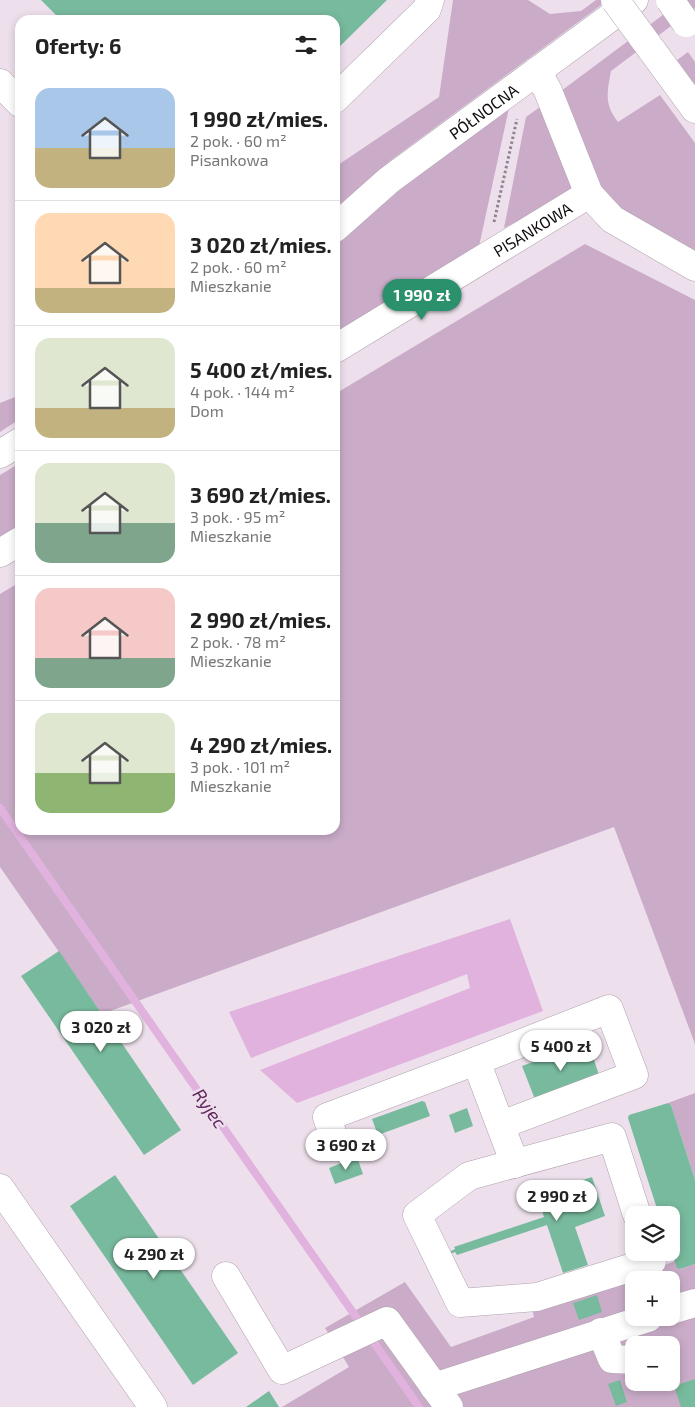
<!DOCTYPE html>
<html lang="pl">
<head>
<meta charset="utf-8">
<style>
	:root { --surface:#fff; --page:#f6f6f6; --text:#222; --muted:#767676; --line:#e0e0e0; --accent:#2b906c }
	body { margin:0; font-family:"Exo 2",sans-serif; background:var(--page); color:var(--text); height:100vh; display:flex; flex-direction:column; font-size:19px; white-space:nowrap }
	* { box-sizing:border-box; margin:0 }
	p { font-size:16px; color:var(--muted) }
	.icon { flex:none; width:28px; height:28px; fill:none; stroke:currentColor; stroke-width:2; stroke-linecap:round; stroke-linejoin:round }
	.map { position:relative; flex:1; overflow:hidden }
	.drawer { position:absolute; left:15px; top:15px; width:325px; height:820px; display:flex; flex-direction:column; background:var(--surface); border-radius:15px; box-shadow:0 2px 8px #0003 }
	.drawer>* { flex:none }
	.buttons { position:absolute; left:625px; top:1206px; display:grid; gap:10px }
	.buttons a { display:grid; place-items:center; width:55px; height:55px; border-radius:10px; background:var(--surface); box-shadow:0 2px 8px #0003; font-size:25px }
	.price { position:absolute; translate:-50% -42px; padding:0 11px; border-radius:18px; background:#fff; color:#222; font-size:16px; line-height:32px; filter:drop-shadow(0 1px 2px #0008) }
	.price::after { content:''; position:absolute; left:50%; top:30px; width:15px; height:11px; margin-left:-8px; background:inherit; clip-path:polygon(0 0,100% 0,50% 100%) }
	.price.current { background:var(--accent); color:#fff }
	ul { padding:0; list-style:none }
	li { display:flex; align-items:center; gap:15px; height:125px; padding:0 20px }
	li+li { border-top:1px solid var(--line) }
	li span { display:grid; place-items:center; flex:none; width:140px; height:100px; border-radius:15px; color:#555 }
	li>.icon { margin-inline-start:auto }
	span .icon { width:60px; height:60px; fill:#fffc; stroke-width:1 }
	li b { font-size:21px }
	h2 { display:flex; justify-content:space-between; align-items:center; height:60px; padding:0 20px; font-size:21px }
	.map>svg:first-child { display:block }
	.green { fill:#caacc8; fill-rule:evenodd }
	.water { fill:#e1b2de }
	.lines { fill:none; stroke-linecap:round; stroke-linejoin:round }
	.stream { stroke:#e1b2de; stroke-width:8 }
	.building { fill:#78ba9d }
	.minor-casing { stroke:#aea2ad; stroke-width:29 }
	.major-casing { stroke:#aea2ad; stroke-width:29 }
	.path { stroke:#8e848d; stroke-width:3; stroke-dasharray:2.5 2.5; stroke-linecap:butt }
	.minor { stroke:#fff; stroke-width:28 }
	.major { stroke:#fff; stroke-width:28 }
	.major-bridge-casing { stroke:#aea2ad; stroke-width:29; stroke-linecap:butt }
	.major-bridge { stroke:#fff; stroke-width:28 }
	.labels { text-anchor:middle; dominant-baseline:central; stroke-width:5; stroke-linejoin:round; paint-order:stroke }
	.street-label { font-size:16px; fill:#0f0b0e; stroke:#ede0ec }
	.water-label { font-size:18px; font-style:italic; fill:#5e265d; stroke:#ede0ec }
</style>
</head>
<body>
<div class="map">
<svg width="695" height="1407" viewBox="0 0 695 1407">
	<rect width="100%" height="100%" fill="#ede0ec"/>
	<path class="green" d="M453 0H528L550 14 581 11 596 0H608L391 160 335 210V167L439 97Z
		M683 0H695V8L611 71C607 93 604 104 618 122L660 95 695 143V254L650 233 603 194 561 91Z
		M688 52 695 62V85L677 60Z
		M544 104 576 192 504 228 526 117Z
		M509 108 478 251 335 338V246L396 193Z
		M585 244 695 300V1044L614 827 102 1014 0 867V594L20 582V830H335V394Z
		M20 395V419L0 432V403Z
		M20 463V526L0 538V475Z
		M695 1093V1180L671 1105 668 1103Z
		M675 1261 680 1269 695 1264V1407H282L349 1367 325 1328 405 1282 451 1347 534 1317 532 1309 620 1282ZM634 1280H671V1318H634ZM634 1345H671V1382H634Z"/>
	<path class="water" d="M510 919 543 1011 297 1103 260 1070 470 988 467 974 251 1058 229 1012Z"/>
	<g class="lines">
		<path class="stream" d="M0 808 419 1407"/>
	</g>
	<path class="building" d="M41 0H387L335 51V20H61Z
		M59 951 181 1130 144 1155 21 976Z
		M588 1042 600 1078 536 1102 522 1066Z
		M422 1101 425 1102 430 1116 378 1135 372 1119Z
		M668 1103 671 1105 695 1180V1264L680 1269 677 1268 671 1251V1215H659L628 1118 629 1115Z
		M467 1108 473 1126 455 1133 449 1115Z
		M357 1157 363 1174 335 1184 329 1168Z
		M115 1175 238 1353 193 1385 70 1206Z
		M592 1177 605 1216 575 1227 588 1265 563 1273 547 1225 457 1255 455 1252 450 1254 449 1252 455 1249 454 1247 544 1217 537 1195Z
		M597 1295 602 1312 579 1320 573 1303Z
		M695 1379V1407H681L674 1386Z
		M620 1380 627 1402 616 1406 608 1384Z
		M269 1391 279 1407H246Z"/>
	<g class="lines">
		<defs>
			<g id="minor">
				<path d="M0 83 20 103"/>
				<path d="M335 99 427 9 430 0"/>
				<path d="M589 194 612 219 695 267"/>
				<path id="s1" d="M335 228 389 180 634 0"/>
				<path id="s2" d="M335 349 589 194 548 91 537 71"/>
				<path d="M0 454 20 442"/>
				<path d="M0 553 20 541"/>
				<path d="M501 1125 634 1075 609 1009 476 1061 515 1164"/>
				<path d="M336 1145 327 1117 476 1061"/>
				<path d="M0 1188 153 1407"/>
				<path d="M637 1215 612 1137 469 1176 417 1215 460 1303 537 1297 652 1261"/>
				<path d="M226 1276 282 1370 387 1321 449 1407"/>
				<path d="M671 1310 695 1303"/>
				<path d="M601 1332 612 1359 634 1360"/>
				<path d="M434 1387 648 1318"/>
			</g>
			<path id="major" d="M651 49 695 109"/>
		</defs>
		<use href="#minor" class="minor-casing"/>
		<use href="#major" class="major-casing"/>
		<path class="path" d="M494 222 517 119"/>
		<use href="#minor" class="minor"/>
		<use href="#major" class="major"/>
		<defs>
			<path id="major-bridge" d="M615 0 651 49
				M670 0 686 23"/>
		</defs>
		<use href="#major-bridge" class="major-bridge-casing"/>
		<use href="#major-bridge" class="major-bridge"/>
	</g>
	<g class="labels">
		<g class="street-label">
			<text stroke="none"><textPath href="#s1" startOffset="189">PÓŁNOCNA</textPath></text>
			<text stroke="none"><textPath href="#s2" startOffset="231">PISANKOWA</textPath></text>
		</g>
		<g class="water-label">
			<text transform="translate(210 1108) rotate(55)">Ryjec</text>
		</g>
	</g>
</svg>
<div class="buttons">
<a><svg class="icon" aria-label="layers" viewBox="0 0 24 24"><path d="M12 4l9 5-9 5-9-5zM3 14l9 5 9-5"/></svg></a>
<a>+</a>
<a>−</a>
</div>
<b class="price current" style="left:422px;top:321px">1 990 zł</b>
<b class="price" style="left:101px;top:1053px">3 020 zł</b>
<b class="price" style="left:561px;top:1072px">5 400 zł</b>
<b class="price" style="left:346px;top:1171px">3 690 zł</b>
<b class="price" style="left:557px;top:1222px">2 990 zł</b>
<b class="price" style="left:154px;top:1280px">4 290 zł</b>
<section class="drawer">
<h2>Oferty: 6<svg class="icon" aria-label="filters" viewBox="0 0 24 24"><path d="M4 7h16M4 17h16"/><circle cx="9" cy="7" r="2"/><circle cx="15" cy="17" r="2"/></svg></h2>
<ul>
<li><span style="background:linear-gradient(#a9c7e8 60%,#c2b280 0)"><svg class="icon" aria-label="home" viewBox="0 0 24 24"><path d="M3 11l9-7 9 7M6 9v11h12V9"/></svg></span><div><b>1 990 zł/mies.</b><p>2 pok. · 60 m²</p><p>Pisankowa</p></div></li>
<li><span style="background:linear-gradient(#ffd9b3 75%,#c2b280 0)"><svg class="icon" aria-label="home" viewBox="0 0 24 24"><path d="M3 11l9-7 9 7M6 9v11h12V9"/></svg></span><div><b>3 020 zł/mies.</b><p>2 pok. · 60 m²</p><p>Mieszkanie</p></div></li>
<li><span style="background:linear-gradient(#dfe7d0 70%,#c2b280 0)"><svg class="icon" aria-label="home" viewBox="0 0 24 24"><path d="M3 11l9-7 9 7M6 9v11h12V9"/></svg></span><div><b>5 400 zł/mies.</b><p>4 pok. · 144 m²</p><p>Dom</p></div></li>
<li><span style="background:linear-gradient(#dfe7d0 60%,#7fa58c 0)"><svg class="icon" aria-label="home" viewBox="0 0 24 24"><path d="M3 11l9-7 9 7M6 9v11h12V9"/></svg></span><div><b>3 690 zł/mies.</b><p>3 pok. · 95 m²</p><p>Mieszkanie</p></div></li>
<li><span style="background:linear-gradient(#f6c9c9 70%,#7fa58c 0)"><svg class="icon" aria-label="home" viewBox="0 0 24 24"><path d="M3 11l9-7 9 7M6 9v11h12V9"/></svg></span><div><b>2 990 zł/mies.</b><p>2 pok. · 78 m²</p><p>Mieszkanie</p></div></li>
<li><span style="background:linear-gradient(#dfe7d0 60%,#8fb573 0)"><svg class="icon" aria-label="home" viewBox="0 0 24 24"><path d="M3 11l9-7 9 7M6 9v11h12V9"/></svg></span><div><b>4 290 zł/mies.</b><p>3 pok. · 101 m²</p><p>Mieszkanie</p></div></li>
</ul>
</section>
</div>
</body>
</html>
